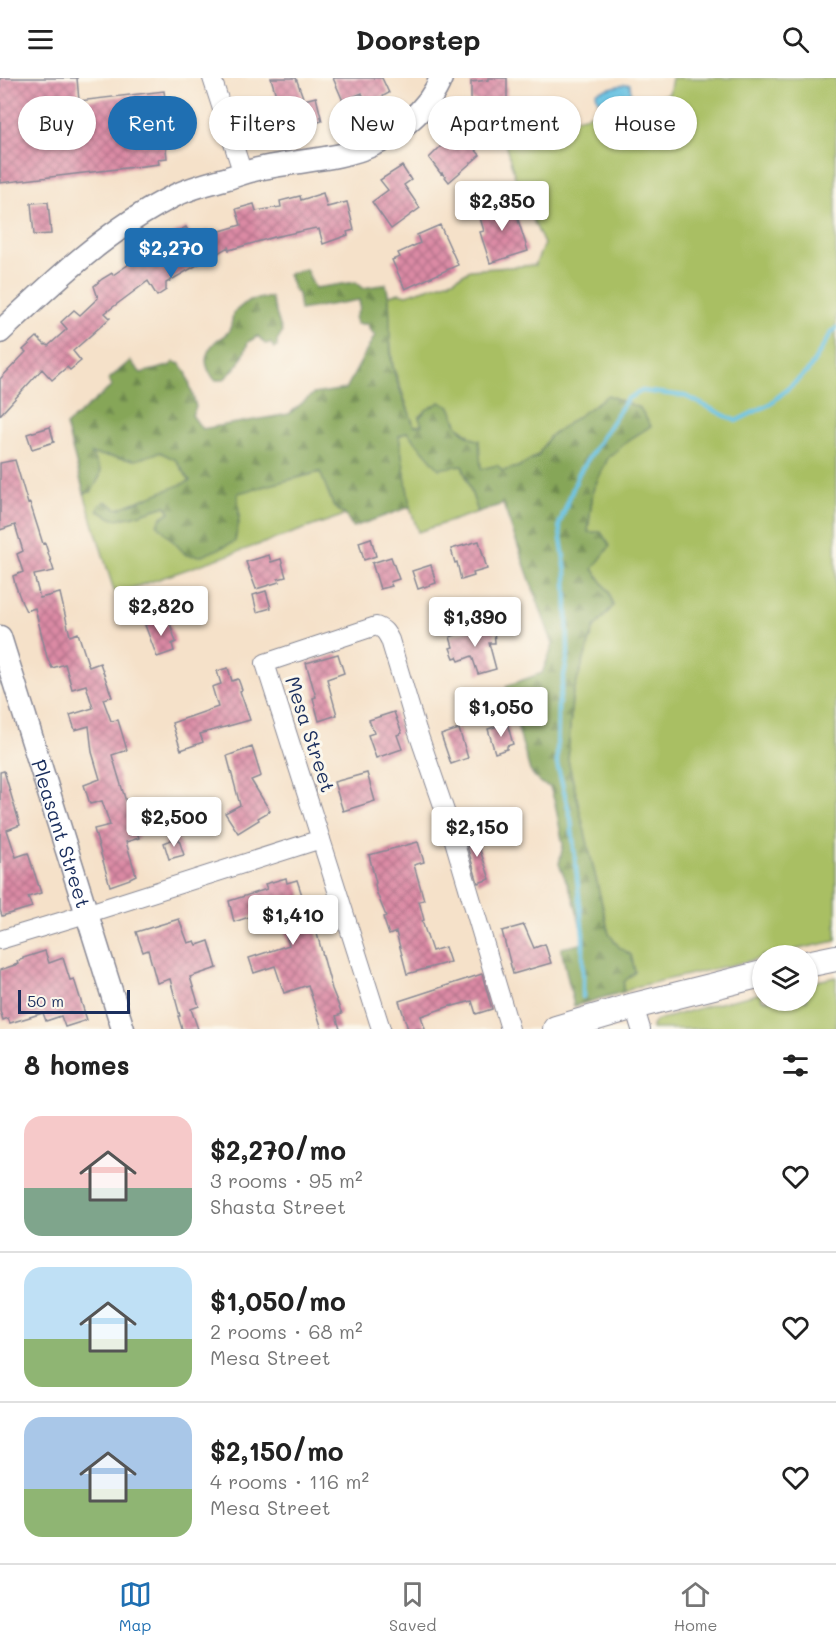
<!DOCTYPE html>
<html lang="en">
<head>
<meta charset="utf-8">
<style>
	:root { --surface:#fff; --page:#f2f2f2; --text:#222; --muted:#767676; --line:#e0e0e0; --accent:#1f6fb2 }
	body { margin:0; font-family:Mali,sans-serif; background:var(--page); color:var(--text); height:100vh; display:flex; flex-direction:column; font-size:22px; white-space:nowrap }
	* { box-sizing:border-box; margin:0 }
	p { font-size:20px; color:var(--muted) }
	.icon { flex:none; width:33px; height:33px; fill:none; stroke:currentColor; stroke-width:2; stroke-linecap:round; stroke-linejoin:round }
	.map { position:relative; height:951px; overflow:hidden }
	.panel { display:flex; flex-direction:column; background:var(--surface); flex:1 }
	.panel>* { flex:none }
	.banner { position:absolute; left:18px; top:18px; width:801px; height:54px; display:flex; gap:12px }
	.fabs { position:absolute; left:752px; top:867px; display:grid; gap:12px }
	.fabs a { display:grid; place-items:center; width:66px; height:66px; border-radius:50%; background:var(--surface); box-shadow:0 2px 4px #0004; font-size:30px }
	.scale { position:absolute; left:18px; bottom:15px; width:112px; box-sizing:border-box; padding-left:6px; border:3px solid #1b2f5e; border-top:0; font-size:16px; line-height:21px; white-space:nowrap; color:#1b2f5e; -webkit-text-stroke:4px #fbf7ec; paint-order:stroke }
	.price { position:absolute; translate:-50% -51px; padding:0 14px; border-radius:6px; background:#fff; color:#222; font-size:20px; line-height:39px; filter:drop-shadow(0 2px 3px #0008) }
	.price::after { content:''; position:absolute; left:50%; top:36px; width:18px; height:14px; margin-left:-9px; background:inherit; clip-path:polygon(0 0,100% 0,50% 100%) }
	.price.on { background:var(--accent); color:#fff }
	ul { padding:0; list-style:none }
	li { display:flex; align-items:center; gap:18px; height:150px; padding:0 24px }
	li+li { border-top:2px solid var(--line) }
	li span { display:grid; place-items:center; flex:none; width:168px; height:120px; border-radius:18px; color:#555 }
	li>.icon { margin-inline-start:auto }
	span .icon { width:72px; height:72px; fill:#fffc; stroke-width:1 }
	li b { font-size:26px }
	h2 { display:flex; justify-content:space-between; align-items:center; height:72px; padding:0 24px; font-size:26px }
	.chip { padding:0 21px; border-radius:27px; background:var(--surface); box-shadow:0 2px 4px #0004; font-size:21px; line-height:54px }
	.chip.on { background:var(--accent); color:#fff }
	header { display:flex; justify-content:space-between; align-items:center; height:78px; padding:0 24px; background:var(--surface); font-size:27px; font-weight:700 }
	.menu { display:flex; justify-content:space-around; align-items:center; height:84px; border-top:2px solid var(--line); background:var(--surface); font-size:16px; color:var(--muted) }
	.menu a { display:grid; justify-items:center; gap:3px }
	.menu .on { color:var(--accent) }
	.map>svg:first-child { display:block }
	.grass { fill:#a9bf63; stroke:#627760; stroke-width:1.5 }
	.forest { fill:url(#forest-firs); stroke:#506a5c; stroke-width:1.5 }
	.water { fill:#63c0e1; stroke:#3f78a0; stroke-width:1.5 }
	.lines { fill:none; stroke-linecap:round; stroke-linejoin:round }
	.stream { stroke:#63c0e1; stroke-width:4.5 }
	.building { fill:url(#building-cross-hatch) }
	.minor-casing { stroke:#888894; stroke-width:20 }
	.tertiary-casing { stroke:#888894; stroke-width:25 }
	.secondary-casing { stroke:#888894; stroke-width:28 }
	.minor { stroke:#fff; stroke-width:18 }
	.tertiary { stroke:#fff; stroke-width:22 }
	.secondary { stroke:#fff; stroke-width:26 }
	.labels { text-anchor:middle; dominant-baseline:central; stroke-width:6; stroke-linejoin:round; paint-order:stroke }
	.street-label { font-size:20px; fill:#1b2f5e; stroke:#fbf7ec }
</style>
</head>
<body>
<header><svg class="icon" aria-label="menu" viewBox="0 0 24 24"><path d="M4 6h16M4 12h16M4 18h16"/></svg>Doorstep<svg class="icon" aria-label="search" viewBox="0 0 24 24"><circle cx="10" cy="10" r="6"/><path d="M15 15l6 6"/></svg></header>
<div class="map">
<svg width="836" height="951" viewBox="0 0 836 951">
	<defs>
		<pattern id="forest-firs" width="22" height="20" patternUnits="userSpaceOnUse" patternTransform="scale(1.5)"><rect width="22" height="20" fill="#86a659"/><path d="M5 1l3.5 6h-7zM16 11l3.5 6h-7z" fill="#6d884d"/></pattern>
		<pattern id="building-cross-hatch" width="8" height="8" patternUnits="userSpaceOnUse" patternTransform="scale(1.5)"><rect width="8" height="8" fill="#db8aa4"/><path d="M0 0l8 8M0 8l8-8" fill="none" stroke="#b17189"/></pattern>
	</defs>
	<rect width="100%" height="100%" fill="#fbf7ec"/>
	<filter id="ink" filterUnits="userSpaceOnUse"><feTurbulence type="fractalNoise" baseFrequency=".0167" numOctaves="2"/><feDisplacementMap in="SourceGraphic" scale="12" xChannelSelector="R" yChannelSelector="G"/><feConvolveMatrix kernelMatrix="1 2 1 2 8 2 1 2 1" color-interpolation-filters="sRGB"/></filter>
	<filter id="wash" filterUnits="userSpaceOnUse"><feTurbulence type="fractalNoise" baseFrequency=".008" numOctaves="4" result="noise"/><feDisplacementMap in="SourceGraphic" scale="24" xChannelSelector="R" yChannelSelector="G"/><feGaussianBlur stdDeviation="1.35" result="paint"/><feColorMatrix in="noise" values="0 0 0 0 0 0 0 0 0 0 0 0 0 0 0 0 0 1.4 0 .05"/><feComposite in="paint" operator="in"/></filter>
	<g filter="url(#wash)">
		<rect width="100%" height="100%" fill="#f5e1c9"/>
		<path class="grass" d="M672 0H836V863L771 877 762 878V880L639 908 623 914 624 904 635 894 631 877 619 869 609 856 568 682 572 619 594 550 613 528 609 514 593 491 588 454 593 412 608 380 630 361 650 348 640 330 608 317 549 359 538 377 518 389 503 393 481 391C476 372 477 359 458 349L455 340 440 324 426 332 419 339 422 348H414L393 288 389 250V218L399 215 406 217 453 202 470 192 535 187 544 166 519 112 503 59 669 16Z
			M407 354 414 361 462 387 478 434 418 454 410 429 399 358Z
			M160 374 176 382 190 403 118 431 98 433 114 441 131 439 166 428 170 434 162 439 239 440 237 415 321 394 334 429 345 437 115 516 84 415 91 414 100 398 101 393 90 376 136 382Z
			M836 899V951H652V948L655 943 707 928 762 915V922H807V905Z"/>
		<path class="forest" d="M306 191 315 210 356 204 363 210 386 206C393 232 388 260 392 286 395 303 408 330 414 348L422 347 419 340 426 332 440 324 450 329C453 334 455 344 458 348 461 353 473 362 479 362L481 391 497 387 503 393 518 389 538 378 549 359 608 317 640 330 651 348 630 361 608 380 593 412 588 454H601L610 468 593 491 609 514 613 528 594 550 572 619 568 682 609 856 619 869 631 877 635 894 624 904 623 914 574 928 561 870 585 865 573 819 559 786 563 767 555 725 550 709 540 705 530 693 506 608 542 595 553 567 503 426 478 434 462 387 439 391 407 354 399 358 410 429 353 449 345 437 334 429 320 394 238 415 239 440 235 464 202 478 186 477 157 446 162 439 170 434 166 428 131 439 114 441 98 433 99 428 105 423 118 431 190 403 176 382 160 374 136 382 91 376C104 396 103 394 91 414L84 415 66 347 112 308 108 302 130 283 141 295 169 288 174 284 180 286 186 293 196 329 192 337 202 351 289 336 313 316 346 311 375 257 370 252 367 246H357L355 240 360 229 359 222 300 232 298 216 293 210 288 196Z
			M271 219 282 254 277 263V269L274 270 271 265 265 266 258 258 248 264C244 280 236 291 223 302H215C203 288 203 276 216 263 220 260 225 258 228 254 232 249 232 241 233 235L249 222Z"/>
		<path class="water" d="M625 6H630L631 15 598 23 596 15 599 13Z"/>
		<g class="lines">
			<path class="stream" d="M583 919V857L571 741 557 686 558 629 568 576 566 495 559 447 579 395 627 321 642 313 685 318 736 343 770 326 808 293 832 254 836 250"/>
		</g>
		<g id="blocks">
			<path class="building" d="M0 0H77L79 23 164 13 167 36H162L167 80 158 81 159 86 0 105Z
				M271 0H296L304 22 316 19 322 43 264 59 258 33 279 28Z
				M333 0H382L389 15 367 27 362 15 343 23Z
				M488 0H507V35H489V23H471V4L488 2Z
				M465 43 476 56 468 64 480 77 449 104 442 95 441 96 429 80 448 61 446 59Z
				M402 88 411 102 404 107 420 130 391 151 372 124 388 112 380 102Z
				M323 115 327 129 347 124 354 152 347 154 348 157 323 166 319 151 317 152 316 150 274 159 229 172 228 169 166 205V212L157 218 148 203 105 235 110 240 73 273 81 283 70 292 67 289 52 302 42 291 0 337V301L26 274 23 272 37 259 45 267 46 266 48 268 67 251 61 244 74 232 80 237 98 220 94 208 102 201 112 195 113 197 150 172 157 183 177 168 170 158 186 149 193 161 208 152 210 156 241 147 236 131 254 126 256 133 281 129 280 123 300 118 301 122Z
				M512 123 528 173 490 185 480 154 484 153 478 133Z
				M48 124 51 156 34 157 31 125Z
				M440 147 458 187 405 211 392 182 400 179 398 175 420 165 417 157Z
				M50 349 54 364 32 371 27 356Z
				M15 382 28 426 30 425 43 466 45 465 54 493 34 497 40 520 60 515 70 558 78 555 89 589 100 585 112 619 103 621 111 643 118 642 127 672 112 677 130 737 131 736 139 760 126 764 136 797 130 800V801L110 808 94 751 110 747 102 723 90 726 84 707 100 701 92 674 89 648 75 652 70 637 93 630 86 607 72 611 65 586 52 590 47 579 35 530 26 533 22 525 15 506 13 498 23 494 17 476 23 473 15 447 0 452V385Z
				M371 460 376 478 364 482 359 464Z
				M479 463 487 491 473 495 474 498 461 502 457 484 455 485 451 471Z
				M269 477 271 484 281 481 286 499 278 501 279 504 256 511 246 484Z
				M391 479 399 501 390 504 392 508 380 511 372 485Z
				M431 487 436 505 418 511 412 493Z
				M266 513 271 530 257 534 253 517Z
				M163 540 165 546 170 545 176 564 172 566 174 573 157 579 145 547Z
				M494 549 495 565H489L496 591 478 596 472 578 459 583 457 579 454 580 450 570 453 569 450 559 471 551Z
				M338 576 344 595 327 601 337 637 319 643 313 620 316 619 306 585Z
				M228 590 232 603 238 601 240 606 242 612 240 613 250 642 200 656 203 664 181 672 172 645 218 629 212 609 221 606 217 593Z
				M394 634 402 655 397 657 402 671 376 680 368 657 374 655 369 642Z
				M507 645 513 666 507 668V671L495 675 488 651Z
				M459 651 468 680 451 686 441 657Z
				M252 669 261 698 251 702 270 733 258 740 259 742 238 755 225 735 240 727 227 678Z
				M4 693 20 747 7 752 16 779 28 775 41 815 28 819 32 829 2 838 0 832V694Z
				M367 695 375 723 343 733 334 704Z
				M474 755 490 801 478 805 464 758Z
				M178 759 184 777 169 781 164 765Z
				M418 764 424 784 414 787 424 822 419 823 424 842 422 843 432 873 445 869 450 884 407 896 396 854 389 857 383 839 386 838 376 813 375 806 376 805 369 777Z
				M286 800 287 805 297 802 310 842 313 841 332 911 342 936 336 938 340 951H322L308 907 284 915 275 888 254 895 249 880 289 867 277 831 273 832V831L234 844 229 823 267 811 265 806Z
				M179 841 188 865 195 863 197 867 209 863 217 890 190 899 199 928 191 931 198 951H182L178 938H180L170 901 157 905 148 872 143 874 136 854Z
				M524 847 534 870 545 866 551 885 513 896 502 853Z
				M45 873 49 885 63 880 70 902 74 901 87 942 65 949 61 938 46 943 43 935 10 945 8 940 3 942 0 933V892L18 886 17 883 23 881V880Z
				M482 896 492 931 476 936 472 923 453 928V927L421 938 425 951H408L399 923Z"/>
		</g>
	</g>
	<g filter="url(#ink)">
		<use href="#blocks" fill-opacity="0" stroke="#888894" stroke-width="1.5"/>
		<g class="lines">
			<defs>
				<path id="minor" d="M212 0 243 96
					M0 862 86 836 321 761
					M634 928 641 951
					M381 951 265 585 376 548C384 551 386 554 390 562L417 652 447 739 510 951"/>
				<g id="tertiary">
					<path d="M0 254C54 203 109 150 176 117 193 109 210 105 228 100 240 96 251 92 263 90 300 82 340 82 375 66 387 61 398 52 409 43 422 32 435 16 441 0"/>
					<path id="s1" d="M0 559 123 951"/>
				</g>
				<path id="secondary" d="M807 886 836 880
					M556 951 634 928 762 896"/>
			</defs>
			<use href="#minor" class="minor-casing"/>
			<use href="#tertiary" class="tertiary-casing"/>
			<use href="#secondary" class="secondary-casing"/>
			<use href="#minor" class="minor"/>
			<use href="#tertiary" class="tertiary"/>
			<use href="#secondary" class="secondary"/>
		</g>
	</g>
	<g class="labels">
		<g class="street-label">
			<text transform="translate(311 656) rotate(72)">Mesa Street</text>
			<text stroke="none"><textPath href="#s1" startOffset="206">Pleasant Street</textPath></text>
		</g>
	</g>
</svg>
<div class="fabs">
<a><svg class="icon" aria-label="layers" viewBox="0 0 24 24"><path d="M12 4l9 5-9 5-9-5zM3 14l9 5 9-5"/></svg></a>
</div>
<div class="scale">50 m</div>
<b class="price" style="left:502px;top:154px">$2,350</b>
<b class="price on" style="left:171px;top:201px">$2,270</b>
<b class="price" style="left:161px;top:559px">$2,820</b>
<b class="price" style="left:475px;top:570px">$1,390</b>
<b class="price" style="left:501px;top:660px">$1,050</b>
<b class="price" style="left:174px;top:770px">$2,500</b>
<b class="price" style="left:477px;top:780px">$2,150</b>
<b class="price" style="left:293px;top:868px">$1,410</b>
<div class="banner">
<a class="chip">Buy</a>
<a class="chip on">Rent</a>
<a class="chip">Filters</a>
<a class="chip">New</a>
<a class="chip">Apartment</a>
<a class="chip">House</a>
</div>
</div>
<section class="panel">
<h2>8 homes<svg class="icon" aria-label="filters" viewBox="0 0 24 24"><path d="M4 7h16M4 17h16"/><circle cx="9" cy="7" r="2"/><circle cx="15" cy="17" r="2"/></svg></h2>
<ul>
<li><span style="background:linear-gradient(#f6c9c9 60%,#7fa58c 0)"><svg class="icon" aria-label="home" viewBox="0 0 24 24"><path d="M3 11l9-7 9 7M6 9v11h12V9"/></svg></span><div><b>$2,270/mo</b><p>3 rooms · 95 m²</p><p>Shasta Street</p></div><svg class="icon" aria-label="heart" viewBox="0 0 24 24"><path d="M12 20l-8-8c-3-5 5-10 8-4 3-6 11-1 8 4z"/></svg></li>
<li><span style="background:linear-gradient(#bfe0f5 60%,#8fb573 0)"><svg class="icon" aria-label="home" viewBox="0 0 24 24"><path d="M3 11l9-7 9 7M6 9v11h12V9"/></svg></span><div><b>$1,050/mo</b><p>2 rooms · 68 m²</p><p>Mesa Street</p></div><svg class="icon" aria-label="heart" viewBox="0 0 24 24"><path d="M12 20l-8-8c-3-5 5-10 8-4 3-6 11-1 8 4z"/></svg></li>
<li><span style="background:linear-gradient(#a9c7e8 60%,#8fb573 0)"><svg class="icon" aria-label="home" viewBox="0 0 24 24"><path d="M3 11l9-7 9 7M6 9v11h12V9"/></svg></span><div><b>$2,150/mo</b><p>4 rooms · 116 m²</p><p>Mesa Street</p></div><svg class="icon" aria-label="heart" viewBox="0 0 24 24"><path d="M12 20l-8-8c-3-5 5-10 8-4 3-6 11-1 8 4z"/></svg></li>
</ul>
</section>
<nav class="menu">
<a class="on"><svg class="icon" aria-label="map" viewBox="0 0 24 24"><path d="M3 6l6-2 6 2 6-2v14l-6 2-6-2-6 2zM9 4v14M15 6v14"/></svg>Map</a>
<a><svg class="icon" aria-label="saved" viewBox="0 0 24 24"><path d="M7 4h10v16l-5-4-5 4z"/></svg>Saved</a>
<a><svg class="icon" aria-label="home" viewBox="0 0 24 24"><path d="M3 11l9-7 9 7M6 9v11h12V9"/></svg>Home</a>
</nav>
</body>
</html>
